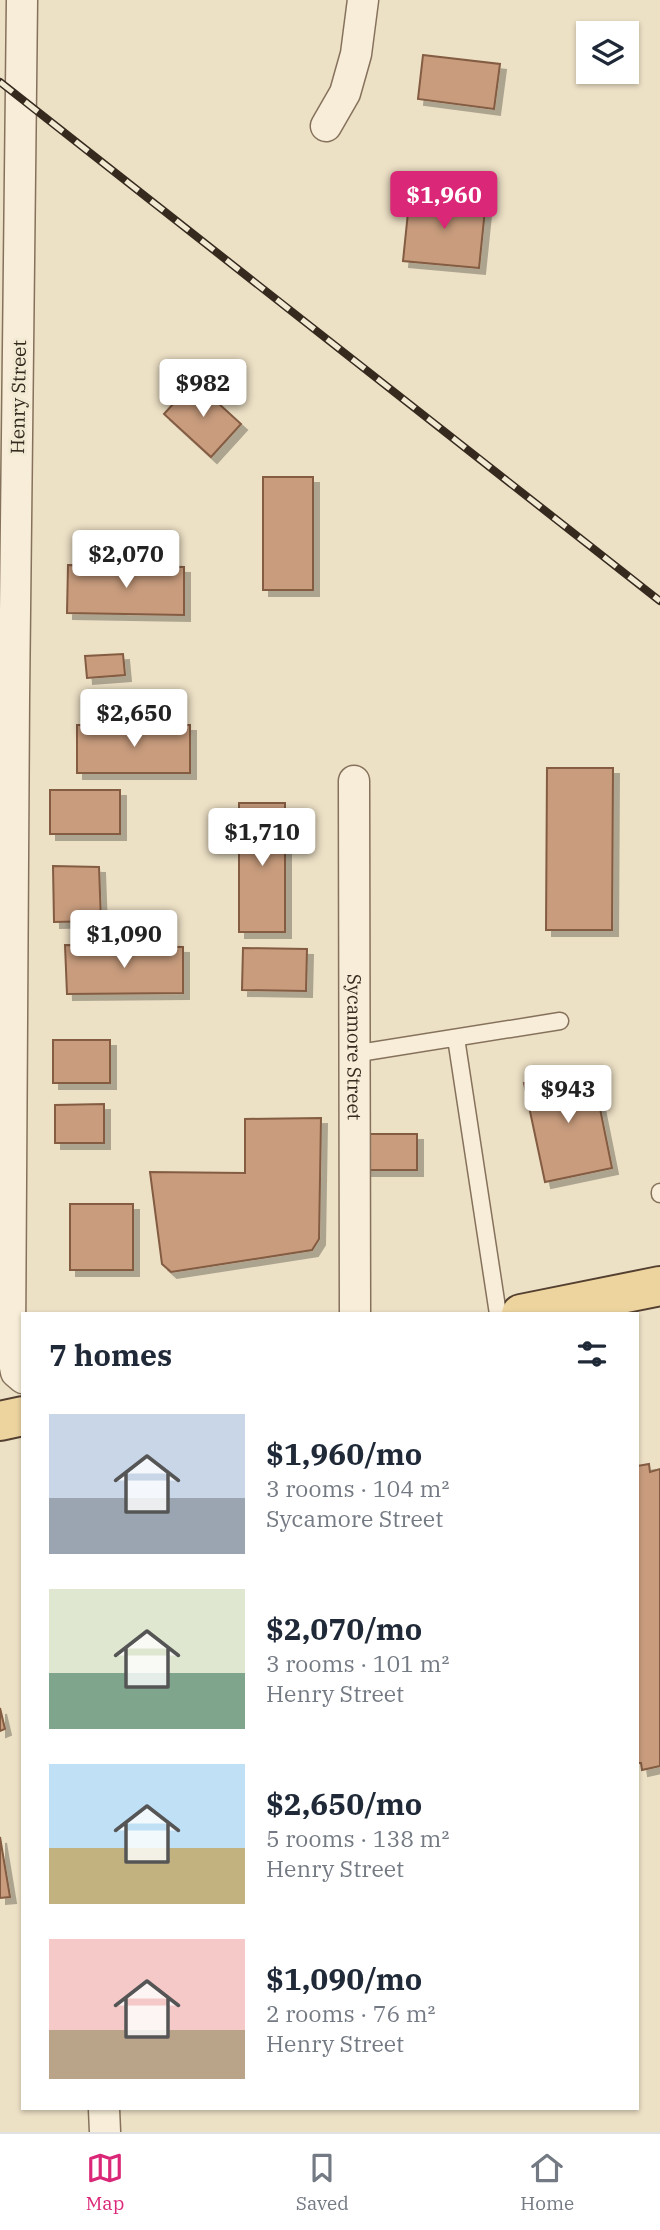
<!DOCTYPE html>
<html lang="en">
<head>
<meta charset="utf-8">
<style>
	:root { --surface:#fff; --page:#f2f2f3; --text:#1f2937; --muted:#747a83; --line:#e0e1e3; --accent:#db2777 }
	body { margin:0; font-family:"IBM Plex Serif",serif; background:var(--page); color:var(--text); height:100vh; display:flex; flex-direction:column; font-size:26px; white-space:nowrap }
	* { box-sizing:border-box; margin:0 }
	p { font-size:23px; color:var(--muted) }
	.icon { flex:none; width:38px; height:38px; fill:none; stroke:currentColor; stroke-width:2; stroke-linecap:round; stroke-linejoin:round }
	.map { position:relative; flex:1; overflow:hidden }
	.panel { position:absolute; left:21px; top:1312px; width:618px; height:798px; display:flex; flex-direction:column; background:var(--surface); border-radius:0px; box-shadow:0 2px 5px #0004 }
	.panel>* { flex:none }
	.tools { position:absolute; left:576px; top:21px; display:grid; gap:14px }
	.tools a { display:grid; place-items:center; width:63px; height:63px; border-radius:0px; background:var(--surface); box-shadow:0 2px 5px #0004; font-size:35px }
	.price { position:absolute; translate:-50% -60px; padding:0 16px; border-radius:7px; background:#fff; color:#222; font-size:23px; line-height:46px; filter:drop-shadow(0 2px 4px #0008) }
	.price::after { content:''; position:absolute; left:50%; top:42px; width:21px; height:16px; margin-left:-10px; background:inherit; clip-path:polygon(0 0,100% 0,50% 100%) }
	.price.active { background:var(--accent); color:#fff }
	ul { padding:0; list-style:none }
	li { display:flex; align-items:center; gap:21px; height:175px; padding:0 28px }
	li span { display:grid; place-items:center; flex:none; width:196px; height:140px; border-radius:0px; color:#555 }
	li>.icon { margin-inline-start:auto }
	span .icon { width:84px; height:84px; fill:#fffc; stroke-width:1 }
	li b { font-size:30px }
	h2 { display:flex; justify-content:space-between; align-items:center; height:84px; padding:0 28px; font-size:30px }
	.tab-bar { display:flex; justify-content:space-around; align-items:center; height:98px; border-top:2px solid var(--line); background:var(--surface); font-size:19px; color:var(--muted) }
	.tab-bar a { display:grid; justify-items:center; gap:4px }
	.tab-bar .active { color:var(--accent) }
	.map>svg:first-child { display:block }
	.building { fill:#c89c7d; stroke:#835c43; stroke-width:2; filter:url(#shadow) }
	.lines { fill:none; stroke-linecap:round; stroke-linejoin:round }
	.lane-casing { stroke:#86725c; stroke-width:19 }
	.street-casing { stroke:#86725c; stroke-width:33 }
	.primary-casing { stroke:#544030; stroke-width:42 }
	.lane { stroke:#f7edd8; stroke-width:16 }
	.street { stroke:#f7edd8; stroke-width:30 }
	.primary { stroke:#edd49f; stroke-width:38 }
	.rail-casing { stroke:#362a1f; stroke-width:8 }
	.rail { stroke:#f3ead4; stroke-width:5; stroke-dasharray:16; stroke-linecap:butt }
	.labels { text-anchor:middle; dominant-baseline:central; stroke-width:6; stroke-linejoin:round; paint-order:stroke }
	.street-label { font-size:19px; fill:#362a1f; stroke:#f3ead4 }
</style>
</head>
<body>
<div class="map">
<svg width="660" height="2132" viewBox="0 0 660 2132">
	<defs>
		<filter id="shadow"><feDropShadow dx="6" dy="6" stdDeviation="0" flood-color="#0004"/></filter>
	</defs>
	<rect width="100%" height="100%" fill="#ece0c5"/>
	<path class="building" d="M423 55 500 64 494 109 418 99Z
		M410 193 486 200 479 268 403 261Z
		M194 381 241 424 211 457 164 414Z
		M263 477H313V590H263Z
		M68 565 184 567V615L67 613Z
		M123 654 125 675 87 678 85 656Z
		M77 725H190V773H77Z
		M547 768H613L612 930H546Z
		M50 790H120V834H50Z
		M239 803H285V932H239Z
		M53 866 99 867 101 921 54 922Z
		M65 945 183 947V993L67 994Z
		M243 948 307 949 306 991 242 990Z
		M53 1040H110V1083H53Z
		M592 1069 612 1168 545 1182 524 1083Z
		M104 1104V1143H55V1105Z
		M321 1118 319 1239 312 1250 171 1272 162 1264 150 1172 245 1173V1119Z
		M366 1134H417V1170H366Z
		M70 1204H133V1270H70Z
		M649 1464 650 1472 660 1469V1766L642 1770 641 1763H637V1466Z
		M0 1708 5 1729 0 1731Z
		M0 1837 10 1897 0 1898Z"/>
	<g class="lines">
		<defs>
			<path id="lane" d="M456 1038 498 1314
				M353 1054 560 1021
				M660 1192V1194"/>
			<g id="street">
				<path d="M22 0 14 698 10 1342 16 1372 23 1378"/>
				<path d="M326 126 345 93 356 54 363 0"/>
				<path id="s1" d="M354 781 355 1314"/>
				<path d="M104 2109 105 2132"/>
			</g>
			<path id="primary" d="M521 1314 660 1286
				M0 1421 23 1416"/>
		</defs>
		<use href="#lane" class="lane-casing"/>
		<use href="#street" class="street-casing"/>
		<use href="#primary" class="primary-casing"/>
		<use href="#lane" class="lane"/>
		<use href="#street" class="street"/>
		<use href="#primary" class="primary"/>
		<defs>
			<path id="rail" d="M0 82 660 601"/>
		</defs>
		<use href="#rail" class="rail-casing"/>
		<use href="#rail" class="rail"/>
	</g>
	<g class="labels">
		<g class="street-label">
			<text transform="translate(18 397) rotate(-89)">Henry Street</text>
			<text stroke="none"><textPath href="#s1" startOffset="266">Sycamore Street</textPath></text>
		</g>
	</g>
</svg>
<div class="tools">
<a><svg class="icon" aria-label="layers" viewBox="0 0 24 24"><path d="M12 4l9 5-9 5-9-5zM3 14l9 5 9-5"/></svg></a>
</div>
<b class="price active" style="left:444px;top:231px">$1,960</b>
<b class="price" style="left:203px;top:419px">$982</b>
<b class="price" style="left:126px;top:590px">$2,070</b>
<b class="price" style="left:134px;top:749px">$2,650</b>
<b class="price" style="left:262px;top:868px">$1,710</b>
<b class="price" style="left:124px;top:970px">$1,090</b>
<b class="price" style="left:568px;top:1125px">$943</b>
<section class="panel">
<h2>7 homes<svg class="icon" aria-label="filters" viewBox="0 0 24 24"><path d="M4 7h16M4 17h16"/><circle cx="9" cy="7" r="2"/><circle cx="15" cy="17" r="2"/></svg></h2>
<ul>
<li><span style="background:linear-gradient(#c9d6e8 60%,#9aa5b1 0)"><svg class="icon" aria-label="home" viewBox="0 0 24 24"><path d="M3 11l9-7 9 7M6 9v11h12V9"/></svg></span><div><b>$1,960/mo</b><p>3 rooms · 104 m²</p><p>Sycamore Street</p></div></li>
<li><span style="background:linear-gradient(#dfe7d0 60%,#7fa58c 0)"><svg class="icon" aria-label="home" viewBox="0 0 24 24"><path d="M3 11l9-7 9 7M6 9v11h12V9"/></svg></span><div><b>$2,070/mo</b><p>3 rooms · 101 m²</p><p>Henry Street</p></div></li>
<li><span style="background:linear-gradient(#bfe0f5 60%,#c2b280 0)"><svg class="icon" aria-label="home" viewBox="0 0 24 24"><path d="M3 11l9-7 9 7M6 9v11h12V9"/></svg></span><div><b>$2,650/mo</b><p>5 rooms · 138 m²</p><p>Henry Street</p></div></li>
<li><span style="background:linear-gradient(#f6c9c9 65%,#b9a48a 0)"><svg class="icon" aria-label="home" viewBox="0 0 24 24"><path d="M3 11l9-7 9 7M6 9v11h12V9"/></svg></span><div><b>$1,090/mo</b><p>2 rooms · 76 m²</p><p>Henry Street</p></div></li>
</ul>
</section>
</div>
<nav class="tab-bar">
<a class="active"><svg class="icon" aria-label="map" viewBox="0 0 24 24"><path d="M3 6l6-2 6 2 6-2v14l-6 2-6-2-6 2zM9 4v14M15 6v14"/></svg>Map</a>
<a><svg class="icon" aria-label="saved" viewBox="0 0 24 24"><path d="M7 4h10v16l-5-4-5 4z"/></svg>Saved</a>
<a><svg class="icon" aria-label="home" viewBox="0 0 24 24"><path d="M3 11l9-7 9 7M6 9v11h12V9"/></svg>Home</a>
</nav>
</body>
</html>
